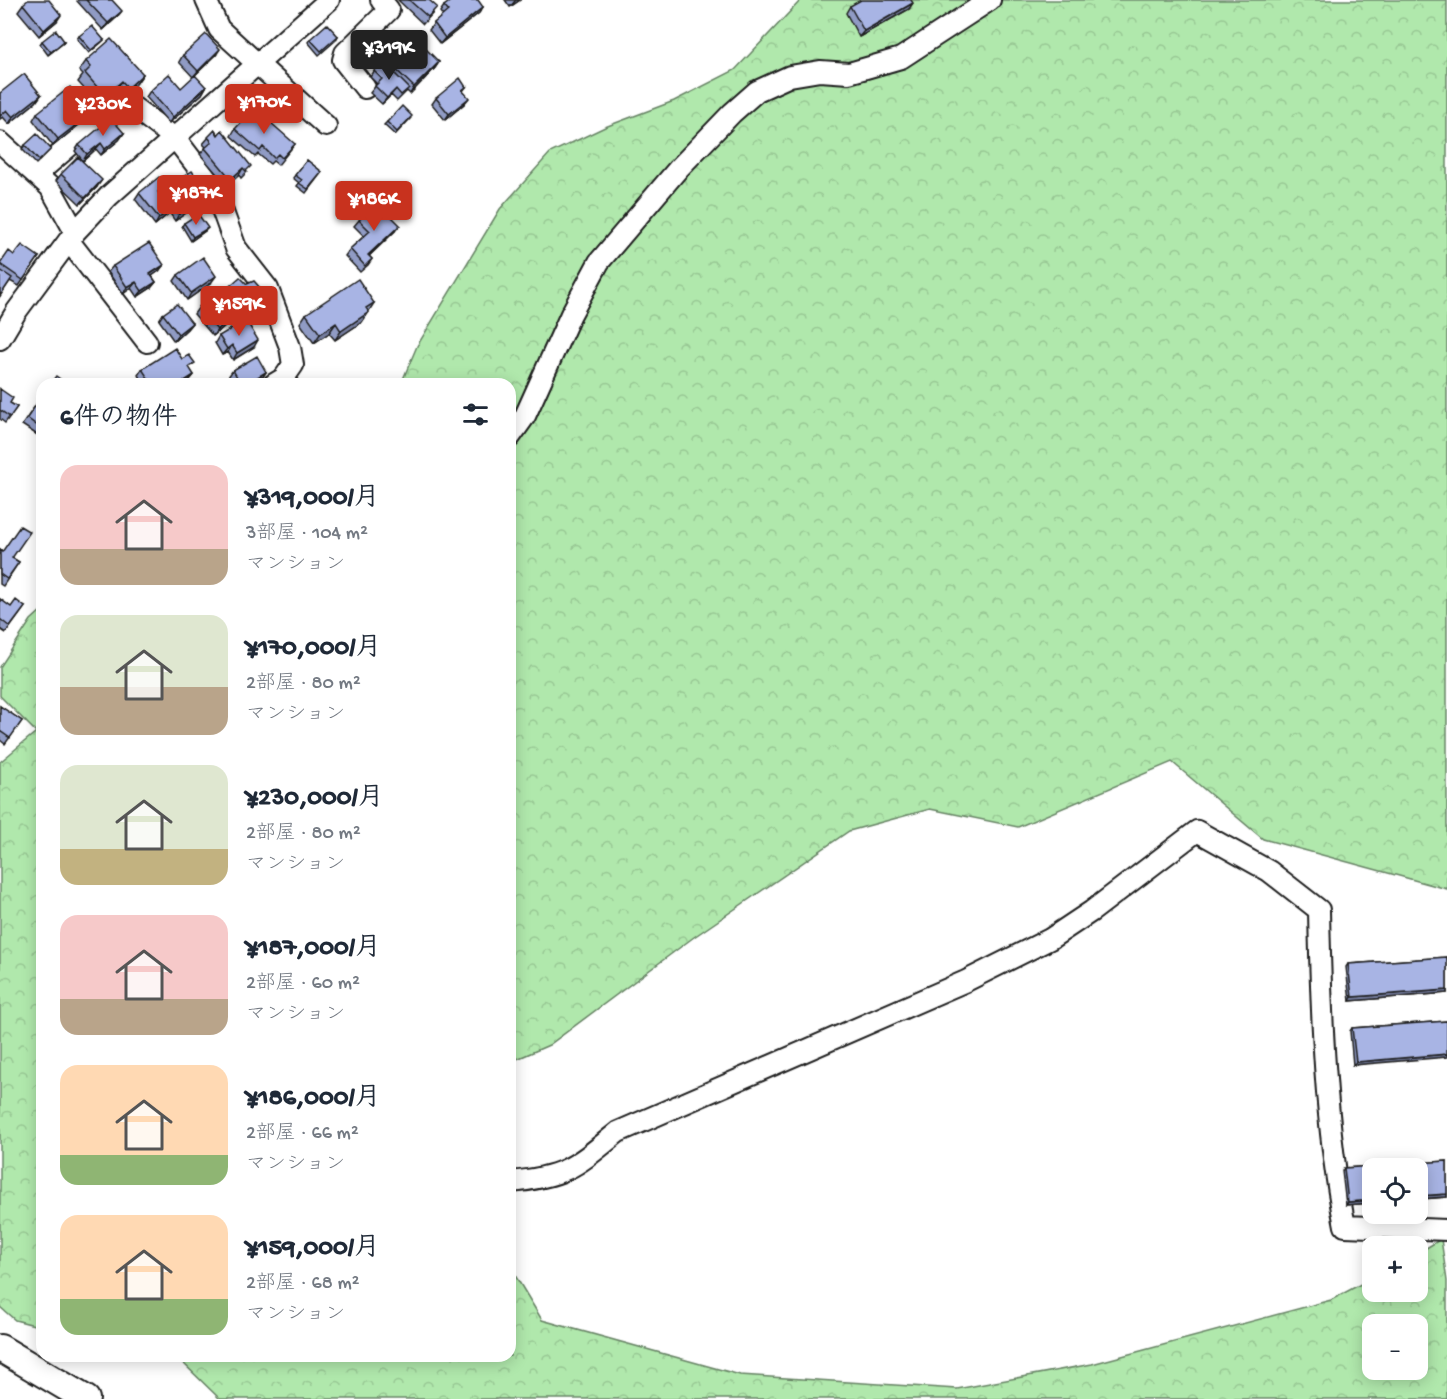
<!DOCTYPE html>
<html lang="ja">
<head>
<meta charset="utf-8">
<style>
	:root { --surface:#fff; --page:#f6f6f7; --text:#1f2937; --muted:#747a83; --accent:#c8321e }
	body { margin:0; font-family:"Gochi Hand","Klee One",sans-serif; background:var(--page); color:var(--text); height:100vh; display:flex; flex-direction:column; font-size:22px; white-space:nowrap }
	* { box-sizing:border-box; margin:0 }
	p { font-size:20px; color:var(--muted) }
	.icon { flex:none; width:33px; height:33px; fill:none; stroke:currentColor; stroke-width:2; stroke-linecap:round; stroke-linejoin:round }
	.map { position:relative; flex:1; overflow:hidden }
	.sheet { position:absolute; left:36px; top:378px; width:480px; height:984px; display:flex; flex-direction:column; background:var(--surface); border-radius:18px; box-shadow:0 3px 15px #0003 }
	.sheet>* { flex:none }
	.controls { position:absolute; left:1362px; top:1158px; display:grid; gap:12px }
	.controls a { display:grid; place-items:center; width:66px; height:66px; border-radius:12px; background:var(--surface); box-shadow:0 3px 15px #0003; font-size:30px }
	.price { position:absolute; translate:-50% -51px; padding:0 14px; border-radius:6px; background:var(--accent); color:#fff; font-size:20px; line-height:39px; filter:drop-shadow(0 2px 3px #0008) }
	.price::after { content:''; position:absolute; left:50%; top:36px; width:18px; height:14px; margin-left:-9px; background:inherit; clip-path:polygon(0 0,100% 0,50% 100%) }
	.price.selected { background:#222; color:#fff }
	ul { padding:0; list-style:none }
	li { display:flex; align-items:center; gap:18px; height:150px; padding:0 24px }
	li span { display:grid; place-items:center; flex:none; width:168px; height:120px; border-radius:18px; color:#555 }
	li>.icon { margin-inline-start:auto }
	span .icon { width:72px; height:72px; fill:#fffc; stroke-width:1 }
	li b { font-size:26px }
	h2 { display:flex; justify-content:space-between; align-items:center; height:72px; padding:0 24px; font-size:26px }
	.map>svg:first-child { display:block }
	.forest { fill:url(#forest-crowns); stroke:#668264; stroke-width:1.5; fill-rule:evenodd }
	.lines { fill:none; stroke-linecap:round; stroke-linejoin:round }
	.minor-casing { stroke:#1c1c1c; stroke-width:24 }
	.major-casing { stroke:#1c1c1c; stroke-width:30 }
	.minor { stroke:#fff; stroke-width:20 }
	.major { stroke:#fff; stroke-width:26 }
	.wall { fill:#909bc4; stroke:#1c1c1c; stroke-width:1.5 }
	.shaded-wall { fill:#767ea0; stroke:#1c1c1c; stroke-width:1.5 }
	.building { fill:#a8b4e4; stroke:#1c1c1c; stroke-width:1.5 }
</style>
</head>
<body>
<div class="map">
<svg width="1447" height="1399" viewBox="0 0 1447 1399">
	<defs>
		<pattern id="forest-crowns" width="20" height="18" patternUnits="userSpaceOnUse" patternTransform="scale(1.5)"><rect width="20" height="18" fill="#b0e8ac"/><path d="M2 6a3 3 0 1 1 6 0M12 15a3 3 0 1 1 6 0" fill="none" stroke="#97c693"/></pattern>
	</defs>
	<rect width="100%" height="100%" fill="#fff"/>
	<filter id="ink" filterUnits="userSpaceOnUse"><feTurbulence type="fractalNoise" baseFrequency=".0167" numOctaves="2"/><feDisplacementMap in="SourceGraphic" scale="12" xChannelSelector="R" yChannelSelector="G"/><feConvolveMatrix kernelMatrix="1 2 1 2 8 2 1 2 1" color-interpolation-filters="sRGB"/></filter>
	<g filter="url(#ink)">
		<path class="forest" d="M801 0H1447V889L1263 839 1172 762 1018 827 930 809 849 831 694 937 549 1045 510 1062V384H401L417 346 500 209 550 153 605 127 674 101 735 70Z
			M42 610V1327L15 1320 0 1307V762L36 732 0 696V667L31 620Z
			M1441 1239 1447 1281V1399H220L182 1362 157 1356H510V1267L542 1320 740 1375 957 1389 1092 1364 1331 1300 1372 1278V1292H1418V1253ZM1372 1324H1418V1370H1372Z"/>
		<g class="lines">
			<defs>
				<path id="minor" d="M206 0 219 29 326 126
					M365 88 343 60 345 53 389 10 381 0
					M0 142 50 187 75 232
					M37 174 111 110 129 104 176 139 215 190 236 248 268 289 290 347 293 365 284 378 274 384
					M69 241 147 342
					M0 339 16 312 75 232 109 196 329 0
					M510 437 525 416 571 314 599 262 678 169 732 113 757 91 790 76 820 71 849 73 901 58 990 0
					M510 1182C566 1177 576 1166 618 1132L966 981 1050 939 1092 911 1197 831 1269 871 1319 910C1321 1013 1325 1126 1345 1226L1447 1230"/>
				<path id="major" d="M0 1348 86 1399"/>
			</defs>
			<use href="#minor" class="minor-casing"/>
			<use href="#major" class="major-casing"/>
			<use href="#minor" class="minor"/>
			<use href="#major" class="major"/>
		</g>
		<path class="wall" d="M78 0H112L117 17 103 30 77 1Z
			M398 0H429L433 13 423 24Z
			M505 0H520L510 7Z
			M23 4 57 21 39 36 18 11Z
			M444 6 483 7 479 13 440 44 429 30 434 23 443 16 440 12Z
			M850 6 909 9 859 37 846 13Z
			M79 36 104 40 101 43 89 53 77 39Z
			M338 36 336 40 319 55 308 42 310 39Z
			M42 41H64L62 44 48 55 40 44Z
			M403 48 439 62 435 68 410 94 407 91 397 101 391 95 382 104 370 93 377 84 370 77 384 58Z
			M183 55H216L193 77 179 62Z
			M86 61 143 74 136 84 121 97 115 90 99 105 78 82 83 75 79 71Z
			M206 87 202 94 169 123 146 97 150 91 181 88Z
			M466 87 463 91 464 104 445 120 432 104 436 98Z
			M0 93 41 95 36 102 9 124 3 117 0 119Z
			M37 113 83 115 80 124 53 146 33 120Z
			M410 119 395 135 384 125 387 122Z
			M235 129 295 144 278 165 273 161 270 164 258 154 255 157 231 136Z
			M215 130 247 172 241 178 239 175 227 186 200 154 206 147 203 144Z
			M124 133 119 140 101 155 96 149 83 161 75 151 79 145Z
			M25 145 51 149 36 164 22 149Z
			M307 160 322 172 306 193 297 186 299 183 293 178Z
			M61 174 97 187 80 204 56 181Z
			M183 177 208 194 204 200 175 221 169 212 167 215 155 225 135 199 139 193 161 192 159 194 164 199 166 196 181 186 179 183Z
			M359 220 395 231 369 256 372 259 368 265 360 272 345 256 350 249 364 236 354 226Z
			M184 223 205 231 191 241 182 226Z
			M14 255 39 257 19 286 10 281 0 296V264Z
			M113 266 159 271 152 276 156 282 151 288 137 297 131 288 123 294 108 272Z
			M178 275 211 283 187 300 174 281Z
			M247 284 268 297 264 304 254 313 248 306 237 316 236 315 232 320 213 336 194 314 199 307 221 296 224 291Z
			M374 303 362 322 335 340 329 333 314 343 300 323 306 314Z
			M163 314 192 323 187 329 174 341 159 320Z
			M219 336 254 347 233 360 228 352 222 355 215 343Z
			M142 369 190 370 194 375 189 381 186 384H144L138 375Z
			M233 370 266 372 262 378 252 384H233L228 377Z
			M0 389 10 403 17 407 5 423 0 419Z
			M42 396V438L22 425Z
			M0 550 19 562 3 586 0 584Z
			M0 599 11 607H25L6 633 0 629Z
			M0 706 22 721 5 744 0 740Z
			M1447 957V993L1350 1001 1346 967 1348 964Z
			M1447 1021 1353 1065 1350 1031 1352 1028Z
			M1447 1161V1197L1346 1205 1342 1171 1344 1168Z"/>
		<path class="shaded-wall" d="M516 0H520L510 7 515 1Z
			M913 3 909 9 859 37 864 31Z
			M483 7 479 13 440 44 445 38Z
			M122 11 117 17 103 30 108 23Z
			M61 15 57 21 39 36 44 30Z
			M64 41 62 44 48 55 51 52Z
			M220 49 216 55 193 77 198 71Z
			M439 62 435 68 410 94 414 87Z
			M143 74 136 84 121 97 128 88Z
			M122 81 115 90 99 105 105 96Z
			M206 87 202 94 169 123 173 117Z
			M396 89 391 95 382 104 387 98Z
			M41 95 36 102 9 124 13 117Z
			M469 98 464 104 445 120 449 114Z
			M85 118 80 124 53 146 58 139Z
			M124 133 119 140 101 155 105 149Z
			M101 143 96 149 83 161 87 154Z
			M243 168 239 175 227 186 231 179Z
			M102 180 97 187 80 204 85 198Z
			M208 194 204 200 175 221 179 214Z
			M171 209 167 215 155 225 159 218Z
			M400 225 395 231 364 261 368 255Z
			M208 228 205 231 191 241 193 237Z
			M164 265 159 271 146 280 150 274Z
			M216 276 211 283 187 300 191 293Z
			M136 282 131 288 123 294 127 287Z
			M156 282 151 288 137 297 142 291Z
			M268 297 264 304 254 313 258 307Z
			M252 300 248 306 237 316 241 310Z
			M369 312 362 322 335 340 341 331Z
			M236 314 232 320 213 336 217 330Z
			M192 323 187 329 174 341 178 334Z
			M336 323 329 333 314 343 320 334Z
			M258 340 254 347 233 360 237 353Z
			M232 345 228 352 222 355 227 349Z
			M266 372 262 378 252 384H246Z
			M194 375 189 381 186 384H180Z
			M1447 990V993L1350 1001 1352 997Z
			M1447 1054V1057L1353 1065 1356 1062Z
			M1447 1194V1197L1418 1199V1196Z
			M1372 1200V1203L1346 1205 1348 1202Z"/>
		<path class="building" d="M28 0H49L61 15 44 30 23 4Z
			M86 0H112L122 11 108 23Z
			M409 0H429L437 7 428 17Z
			M452 0H478L483 7 445 38 434 23 448 11 444 6Z
			M861 0H911L913 3 864 31 850 6Z
			M327 24 338 36 321 51 310 39Z
			M92 26 104 40 91 50 79 36Z
			M56 30 64 41 51 52 42 41Z
			M206 34 220 49 198 71 183 55Z
			M414 37 439 62 414 87 384 58 397 45 403 48Z
			M111 39 143 74 128 88 122 81 105 96 85 73 91 67 86 61Z
			M383 62 409 88 401 95 396 89 387 98 375 86 382 79 374 71Z
			M24 74 41 95 13 117 7 110 0 116V93Z
			M169 74 181 88 195 75 206 87 173 117 150 91Z
			M460 78 466 87 462 90 469 98 449 114 436 98Z
			M70 87 87 109 81 113 85 118 58 139 37 113Z
			M402 106 412 116 397 132 387 122Z
			M254 108 295 144 282 158 278 154 274 158 263 147 260 151 235 129Z
			M111 118 124 133 105 149 101 143 87 154 79 145Z
			M215 130 218 135 222 130 251 166 246 171 243 168 231 179 205 148 212 142 208 137Z
			M37 134 51 149 39 161 25 145Z
			M78 157 102 180 85 198 61 174Z
			M307 160 322 172 308 189 299 183 302 180 295 175Z
			M192 171 208 194 179 214 166 196 186 182 183 177Z
			M159 177 166 186 158 192 171 209 159 218 139 193Z
			M377 202 400 225 368 255 372 259 365 266 350 249 370 231 359 220Z
			M198 214 208 228 193 237 184 223Z
			M149 243 164 265 150 274 156 282 142 291 136 282 127 287 113 266Z
			M22 245 39 257 23 280 0 264 9 251 14 255Z
			M203 257 216 276 191 293 178 275Z
			M0 270 12 278 0 296Z
			M240 277 247 284 254 281 268 297 258 307 252 300 241 310 224 291Z
			M358 279 374 303 366 308 369 312 341 331 336 323 320 334 306 314Z
			M218 292 236 314 217 330 199 307Z
			M177 304 192 323 178 334 163 314Z
			M246 320 258 340 237 353 232 345 227 349 219 336Z
			M175 348 182 359 189 355 195 363 189 367 194 375 180 384H152L142 369Z
			M257 356 266 372 246 384H241L233 370Z
			M56 376 67 384H50Z
			M0 389 13 398 10 403 17 407 10 417 0 410Z
			M42 396V429L27 418Z
			M20 526 30 532 12 558 19 562 7 579 0 574V550L2 552Z
			M0 599 11 607 16 600 25 607 10 627 0 619Z
			M0 706 22 721 10 738 0 731Z
			M1447 957V990L1352 997 1348 964Z
			M1447 1021V1054L1356 1062 1352 1028Z
			M1447 1161V1194L1418 1196V1168H1372V1200L1348 1202 1344 1168Z"/>
	</g>
</svg>
<div class="controls">
<a><svg class="icon" aria-label="locate" viewBox="0 0 24 24"><circle cx="12" cy="12" r="6"/><path d="M12 2v4M12 18v4M2 12h4M18 12h4"/></svg></a>
<a>+</a>
<a>−</a>
</div>
<b class="price selected" style="left:389px;top:81px">¥319K</b>
<b class="price" style="left:264px;top:135px">¥170K</b>
<b class="price" style="left:103px;top:137px">¥230K</b>
<b class="price" style="left:196px;top:226px">¥187K</b>
<b class="price" style="left:374px;top:232px">¥186K</b>
<b class="price" style="left:239px;top:337px">¥159K</b>
<section class="sheet">
<h2>6件の物件<svg class="icon" aria-label="filters" viewBox="0 0 24 24"><path d="M4 7h16M4 17h16"/><circle cx="9" cy="7" r="2"/><circle cx="15" cy="17" r="2"/></svg></h2>
<ul>
<li><span style="background:linear-gradient(#f6c9c9 70%,#b9a48a 0)"><svg class="icon" aria-label="home" viewBox="0 0 24 24"><path d="M3 11l9-7 9 7M6 9v11h12V9"/></svg></span><div><b>¥319,000/月</b><p>3部屋 · 104 m²</p><p>マンション</p></div></li>
<li><span style="background:linear-gradient(#dfe7d0 60%,#b9a48a 0)"><svg class="icon" aria-label="home" viewBox="0 0 24 24"><path d="M3 11l9-7 9 7M6 9v11h12V9"/></svg></span><div><b>¥170,000/月</b><p>2部屋 · 80 m²</p><p>マンション</p></div></li>
<li><span style="background:linear-gradient(#dfe7d0 70%,#c2b280 0)"><svg class="icon" aria-label="home" viewBox="0 0 24 24"><path d="M3 11l9-7 9 7M6 9v11h12V9"/></svg></span><div><b>¥230,000/月</b><p>2部屋 · 80 m²</p><p>マンション</p></div></li>
<li><span style="background:linear-gradient(#f6c9c9 70%,#b9a48a 0)"><svg class="icon" aria-label="home" viewBox="0 0 24 24"><path d="M3 11l9-7 9 7M6 9v11h12V9"/></svg></span><div><b>¥187,000/月</b><p>2部屋 · 60 m²</p><p>マンション</p></div></li>
<li><span style="background:linear-gradient(#ffd9b3 75%,#8fb573 0)"><svg class="icon" aria-label="home" viewBox="0 0 24 24"><path d="M3 11l9-7 9 7M6 9v11h12V9"/></svg></span><div><b>¥186,000/月</b><p>2部屋 · 66 m²</p><p>マンション</p></div></li>
<li><span style="background:linear-gradient(#ffd9b3 70%,#8fb573 0)"><svg class="icon" aria-label="home" viewBox="0 0 24 24"><path d="M3 11l9-7 9 7M6 9v11h12V9"/></svg></span><div><b>¥159,000/月</b><p>2部屋 · 68 m²</p><p>マンション</p></div></li>
</ul>
</section>
</div>
</body>
</html>
